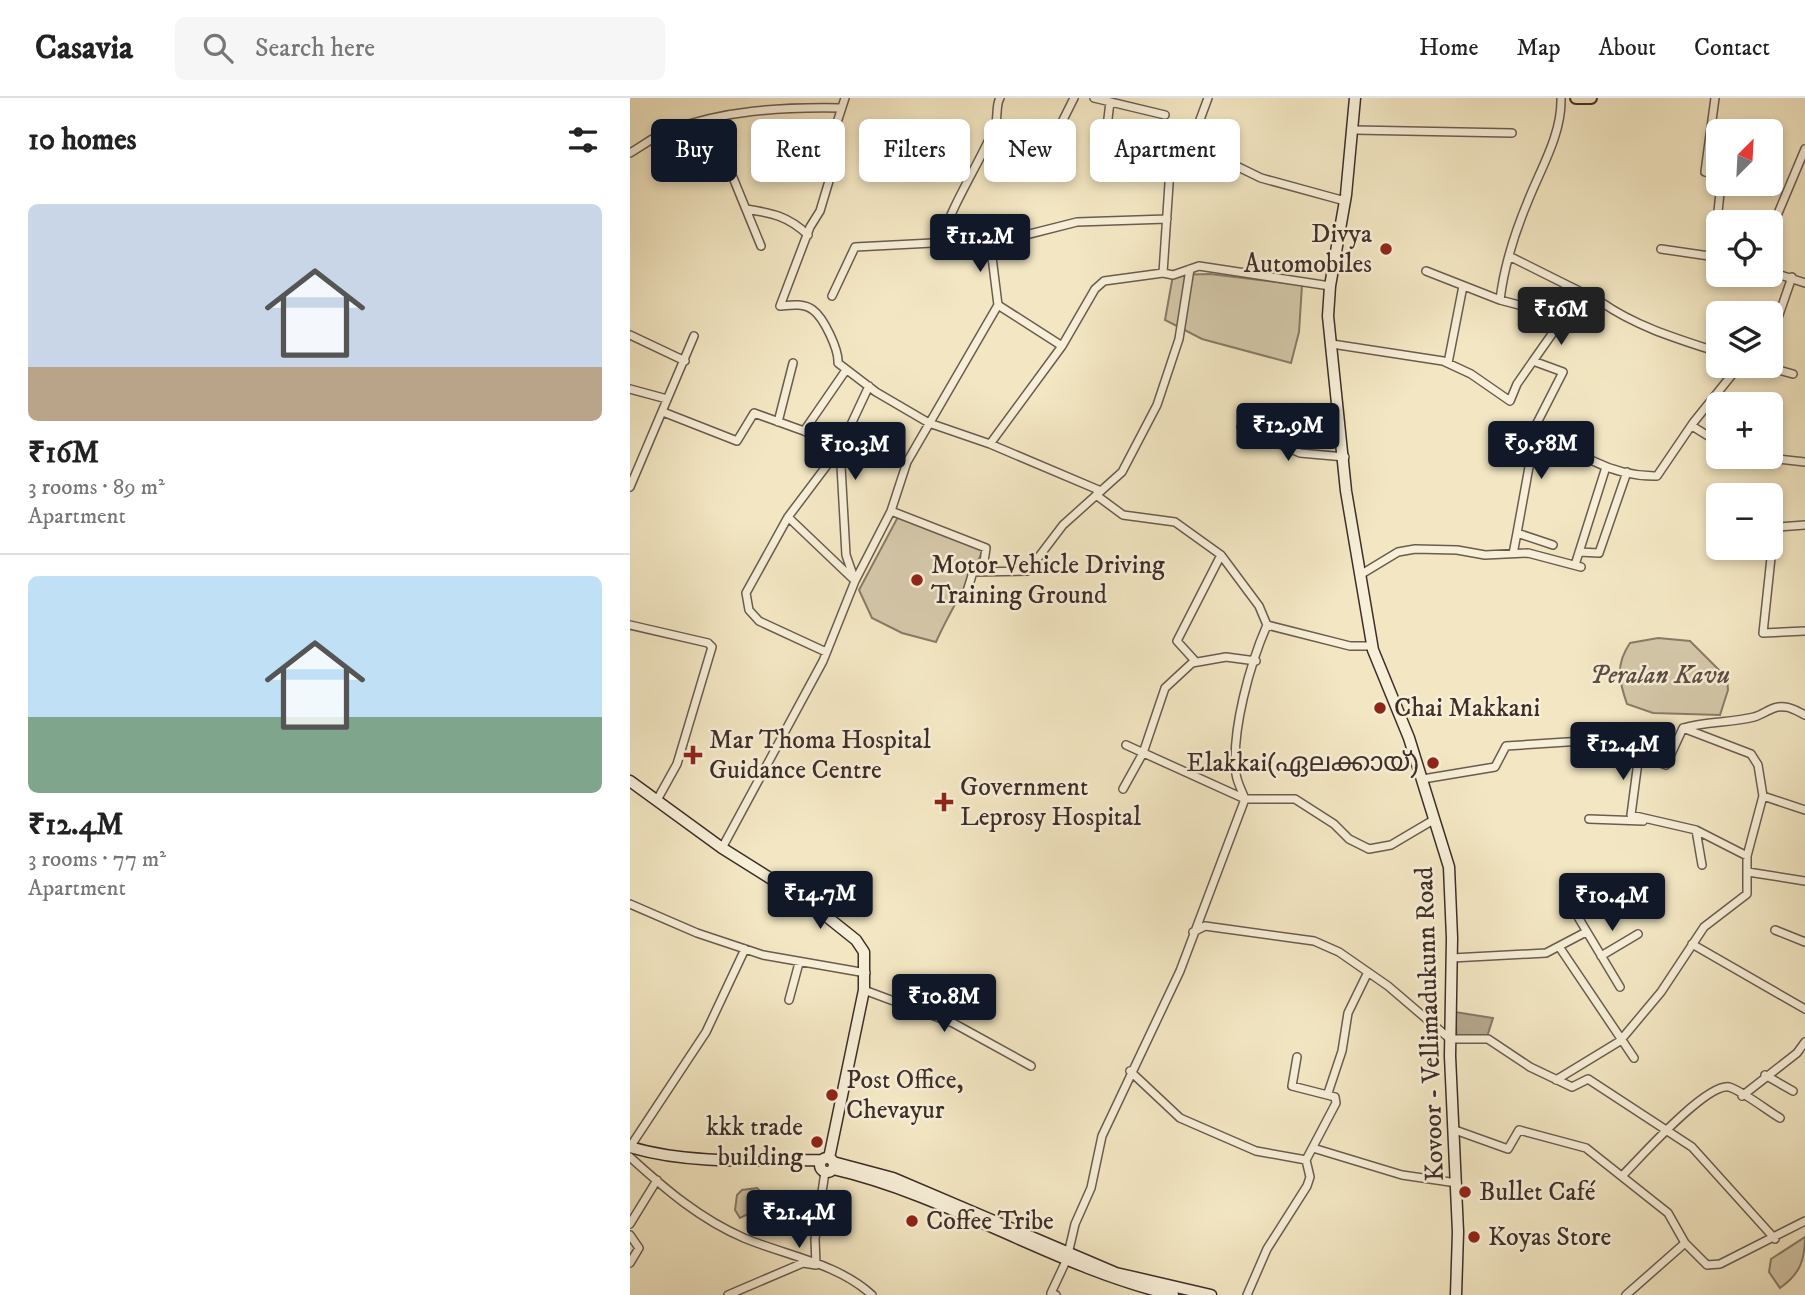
<!DOCTYPE html>
<html lang="en">
<head>
<meta charset="utf-8">
<style>
	:root { --surface:#fff; --page:#f6f6f6; --text:#222; --muted:#767676; --line:#e0e0e0; --accent:#111827 }
	body { margin:0; font-family:"IM FELL DW Pica","Noto Sans Malayalam",serif; background:var(--page); color:var(--text); height:100vh; display:flex; flex-direction:column; font-size:26px; white-space:nowrap }
	* { box-sizing:border-box; margin:0 }
	p { font-size:23px; color:var(--muted) }
	.icon { flex:none; width:38px; height:38px; fill:none; stroke:currentColor; stroke-width:2; stroke-linecap:round; stroke-linejoin:round }
	.map { position:relative; flex:1; overflow:hidden }
	.drawer { display:flex; flex-direction:column; background:var(--surface); width:630px }
	.drawer>* { flex:none }
	.banner { position:absolute; left:21px; top:21px; width:665px; height:63px; display:flex; gap:14px }
	.needle { width:46px; rotate:24deg }
	.buttons { position:absolute; left:1076px; top:21px; display:grid; gap:14px }
	.buttons a { display:grid; place-items:center; width:77px; height:77px; border-radius:10px; background:var(--surface); box-shadow:0 4px 10px #0003; font-size:35px }
	.price { position:absolute; translate:-50% -60px; padding:0 16px; border-radius:7px; background:var(--accent); color:#fff; font-size:23px; line-height:46px; filter:drop-shadow(0 2px 4px #0008) }
	.price::after { content:''; position:absolute; left:50%; top:42px; width:21px; height:16px; margin-left:-10px; background:inherit; clip-path:polygon(0 0,100% 0,50% 100%) }
	.price.active { background:#222; color:#fff }
	ul { padding:0; list-style:none }
	li { display:grid; align-content:center; gap:14px; height:371px; padding:0 28px }
	li+li { border-top:2px solid var(--line) }
	li span { display:grid; place-items:center; height:217px; border-radius:10px; color:#555 }
	li>.icon { margin-inline-start:auto }
	span .icon { width:126px; height:126px; fill:#fffc; stroke-width:1 }
	li b { font-size:30px }
	h2 { display:flex; justify-content:space-between; align-items:center; height:84px; padding:0 28px; font-size:30px }
	.pill { padding:0 24px; border-radius:10px; background:var(--surface); box-shadow:0 4px 10px #0003; font-size:24px; line-height:63px }
	.pill.active { background:var(--accent); color:#fff }
	header { display:flex; align-items:center; gap:42px; box-sizing:border-box; height:98px; padding:0 35px; background:var(--surface); border-bottom:2px solid var(--line) }
	header strong { font-size:33px }
	nav { display:flex; gap:38px; margin-inline-start:auto; font-size:24px }
	.search { width:490px; height:63px; background:var(--page); display:flex; align-items:center; gap:18px; box-sizing:border-box; padding:0 24px; border-radius:10px; color:var(--muted); font-size:26px }
	main { display:flex; flex:1; min-height:0 }
	.map>svg:first-child { display:block }
	.green { fill:#d4c8a9; stroke:#887b69; stroke-width:2 }
	.water { fill:#b5a88f; stroke:#857766; stroke-width:2 }
	.lines { fill:none; stroke-linecap:round; stroke-linejoin:round }
	.street-casing { stroke:#6a5c50; stroke-width:10 }
	.secondary-casing { stroke:#3d2e29; stroke-width:13 }
	.primary-casing { stroke:#3d2e29; stroke-width:14 }
	.street { stroke:#f7efd8; stroke-width:7 }
	.secondary { stroke:#f7efd8; stroke-width:10 }
	.primary { stroke:#f3e7c3; stroke-width:10 }
	.poi-dot { fill:#8f2418; stroke:#f7efd8; stroke-width:2.5 }
	.labels { text-anchor:middle; dominant-baseline:central; stroke-width:5; stroke-linejoin:round; paint-order:stroke }
	.poi-label { font-size:26px; fill:#3d2e29; stroke:#f7efd8; text-anchor:start }
	.park-label { font-size:26px; font-style:italic; fill:#5b4d43; stroke:#f7efd8 }
	.street-label { font-size:26px; fill:#3d2e29; stroke:#f7efd8 }
</style>
</head>
<body>
<header>
<strong>Casavia</strong>
<div class="search"><svg class="icon" aria-label="search" viewBox="0 0 24 24"><circle cx="10" cy="10" r="6"/><path d="M15 15l6 6"/></svg>Search here</div>
<nav><a>Home</a><a>Map</a><a>About</a><a>Contact</a></nav>
</header>
<main>
<section class="drawer">
<h2>10 homes<svg class="icon" aria-label="filters" viewBox="0 0 24 24"><path d="M4 7h16M4 17h16"/><circle cx="9" cy="7" r="2"/><circle cx="15" cy="17" r="2"/></svg></h2>
<ul>
<li><span style="background:linear-gradient(#c9d6e8 75%,#b9a48a 0)"><svg class="icon" aria-label="home" viewBox="0 0 24 24"><path d="M3 11l9-7 9 7M6 9v11h12V9"/></svg></span><div><b>₹16M</b><p>3 rooms · 89 m²</p><p>Apartment</p></div></li>
<li><span style="background:linear-gradient(#bfe0f5 65%,#7fa58c 0)"><svg class="icon" aria-label="home" viewBox="0 0 24 24"><path d="M3 11l9-7 9 7M6 9v11h12V9"/></svg></span><div><b>₹12.4M</b><p>3 rooms · 77 m²</p><p>Apartment</p></div></li>
</ul>
</section>
<div class="map">
<svg width="1175" height="1197" viewBox="0 0 1175 1197">
	<rect width="100%" height="100%" fill="#f3e7c3"/>
	<filter id="stains"><feTurbulence type="fractalNoise" baseFrequency=".00286" numOctaves="4"/><feColorMatrix values="0 0 0 0 .2 0 0 0 0 .09 0 0 0 0 .02 0 0 0 .5 -.17"/></filter>
	<radialGradient id="worn" r=".72"><stop offset=".6" stop-color="#630" stop-opacity="0"/><stop offset="1" stop-color="#630" stop-opacity=".3"/></radialGradient>
	<path class="green" d="M580 176 672 187 669 234 661 265 572 241 535 222 543 177Z
		M269 417 354 450C340 483 320 512 306 544L272 535 242 520 229 492Z
		M1028 540 1060 543 1097 580 1098 592 1090 617 1023 615 997 606C989 583 985 567 1000 545Z
		M127 1090 132 1095 122 1114 110 1120 105 1112 107 1097 112 1092Z
		M1175 1139C1175 1162 1170 1176 1150 1190L1139 1174 1141 1161Z"/>
	<path class="water" d="M825 914 863 920 856 942H827Z"/>
	<g class="lines">
		<defs>
			<path id="street" d="M215 0 201 43 202 73 190 113 180 129 150 208C161 207 174 205 183 212 194 220 209 252 208 265L246 294 299 325 360 346 471 393
				M464 0 535 17
				M578 0 561 46 631 80 715 103
				M931 0C932 36 911 70 898 103 885 134 874 168 870 202L934 219 959 218 971 204C1007 229 1048 241 1088 254
				M1085 0 1075 74 1088 77
				M79 21 131 148
				M724 32 882 35
				M475 45 480 4
				M439 51 432 24 444 0
				M0 55C12 48 25 38 38 33 94 12 152 9 211 10
				M540 71 533 175 543 177 569 168 700 188
				M116 111C142 115 158 118 178 137
				M1141 132 1175 51
				M360 143 368 207
				M309 147C323 105 346 71 364 31 369 21 365 8 370 0
				M1031 151 1086 159
				M879 158 971 204
				M1088 160 1084 150 1091 86
				M796 173 870 202
				M1141 174 1175 185
				M202 198 225 149 380 141 447 124 537 121
				M0 237 55 263
				M1141 240 1162 179
				M702 246 813 263 841 276 880 303 887 286 903 263 933 274 907 325 887 435
				M903 263 934 219
				M818 265 833 188
				M1134 268 1163 276
				M0 291 37 301
				M33 314 107 343 124 315 174 333
				M148 324 163 265
				M907 325C942 354 980 379 1027 378L1063 325 1109 268
				M1062 328 1088 344
				M611 329 670 355 715 359
				M360 346 432 248 465 191 474 183 533 175
				M1131 359 1175 364
				M0 389 64 238
				M466 397 493 417 545 424 591 457 629 508 637 527C620 566 601 633 606 676 607 684 612 693 615 701H665L704 726 719 741 739 751 761 747 805 721
				M261 413 356 450 354 464 343 474 335 500
				M158 419 222 480
				M1175 427 1147 429 1143 441 1133 535 1175 533
				M949 454 969 455 997 374
				M883 456 887 435 923 447
				M945 467 976 369
				M343 474 398 473 433 427 492 374 527 307 549 241 560 171
				M730 477 768 454 785 451 827 452 855 457 898 455 951 469
				M225 483 216 457 210 350 239 288
				M0 527 78 545 82 549 47 666 27 702
				M637 527 720 548H743
				M196 554 129 523 119 512 116 495 158 419 210 350 174 333 216 272
				M566 564 547 543 591 457
				M1009 656 1001 717 1066 732 1072 767
				M793 681 865 669 876 648 968 642 1036 667 1053 630C1076 623 1100 625 1124 619 1135 616 1143 607 1155 609 1161 609 1169 614 1175 617
				M493 691 513 655 535 590 562 565 596 559 626 563
				M1133 698 1175 712
				M959 721 1013 723
				M1066 732 1117 758
				M92 750 193 563 225 483 261 413 277 364 368 207 432 248
				M1118 774 1175 783
				M0 806 67 835 133 857 236 875
				M942 809 990 889
				M1145 832 1175 844
				M563 834 575 828 684 843 709 854 758 888 820 941H858L900 969 942 989 958 981 1062 1049 1145 1141
				M1062 846 1175 911
				M930 850 1004 960
				M971 858 1008 836
				M822 860 916 855 956 834
				M234 892 323 925 401 968
				M159 902 169 865
				M500 973 550 1020 626 1053 676 1062
				M1135 977 1163 993
				M926 982 990 943 1031 894 1074 829 1117 796V758L1133 698 1128 667 1121 656 1053 630
				M698 995 712 953 718 915 738 874
				M1112 998 1167 955 1175 944
				M825 1032 878 1051 889 1032 956 1050 1038 1115 1055 1145 996 1197
				M0 1049 76 934 115 851
				M683 1050 772 1077 827 1085
				M0 1059C35 1091 70 1121 114 1140 157 1158 207 1165 242 1197
				M992 1078C1009 1061 1076 985 1099 989 1111 992 1138 1013 1150 1020
				M0 1126 27 1082
				M0 1137 9 1150 0 1165
				M1055 1145 1077 1167 1090 1166 1175 1123
				M438 1156 445 1126 461 1090 472 1038 550 873 615 701 496 647
				M98 1197 173 1165 186 1167 185 1141 195 1074
				M426 1197 421 1195 436 1163
				M617 1197 637 1151 677 1088 680 1079 676 1062 706 1005 705 999 662 988 667 959"/>
			<path id="secondary" d="M725 0 716 97 700 188 698 218 716 393 743 552 779 640 819 769 822 840 820 958 828 1134 826 1197
				M0 683 92 750 181 806 226 842 234 854V892L199 1060
				M0 1049C60 1067 130 1062 192 1062
				M190 1067a7 7 0 1 1 14 0a7 7 0 1 1-14 0Z
				M203 1064 263 1080 486 1175 581 1197
				M203 1071C321 1098 424 1169 543 1197"/>
			<path id="primary" d="M946 0H961"/>
		</defs>
		<use href="#street" class="street-casing"/>
		<use href="#secondary" class="secondary-casing"/>
		<use href="#primary" class="primary-casing"/>
		<use href="#street" class="street"/>
		<use href="#secondary" class="secondary"/>
		<use href="#primary" class="primary"/>
	</g>
	<g class="poi-dot">
		<circle cx="756" cy="151" r="7"/>
		<circle cx="287" cy="482" r="7"/>
		<circle cx="750" cy="610" r="7"/>
		<path d="M59.5 646.5h7v7h7v7h-7v7h-7v-7h-7v-7h7z"/>
		<circle cx="803" cy="665" r="7"/>
		<path d="M310.5 693.5h7v7h7v7h-7v7h-7v-7h-7v-7h7z"/>
		<circle cx="202" cy="997" r="7"/>
		<circle cx="187" cy="1044" r="7"/>
		<circle cx="835" cy="1094" r="7"/>
		<circle cx="282" cy="1123" r="7"/>
		<circle cx="844" cy="1139" r="7"/>
	</g>
	<g class="labels">
		<g class="poi-label">
			<text x="742" y="136" text-anchor="end">Divya<tspan x="742" dy="30">Automobiles</tspan></text>
			<text x="301" y="467">Motor Vehicle Driving<tspan x="301" dy="30">Training Ground</tspan></text>
			<text x="764" y="610">Chai Makkani</text>
			<text x="79" y="642">Mar Thoma Hospital<tspan x="79" dy="30">Guidance Centre</tspan></text>
			<text x="789" y="665" text-anchor="end">Elakkai(ഏലക്കായ്)</text>
			<text x="330" y="689">Government<tspan x="330" dy="30">Leprosy Hospital</tspan></text>
			<text x="216" y="982">Post Office,<tspan x="216" dy="30">Chevayur</tspan></text>
			<text x="173" y="1029" text-anchor="end">kkk trade<tspan x="173" dy="30">building</tspan></text>
			<text x="849" y="1094">Bullet Café</text>
			<text x="296" y="1123">Coffee Tribe</text>
			<text x="858" y="1139">Koyas Store</text>
		</g>
		<g class="park-label">
			<text x="1030" y="577">Peralan Kavu</text>
		</g>
		<g class="street-label">
			<text transform="translate(800 926) rotate(-92)">Kovoor - Vellimadukunn Road</text>
		</g>
	</g>
	<rect width="100%" height="100%" filter="url(#stains)"/>
	<rect width="100%" height="100%" fill="url(#worn)"/>
</svg>
<div class="buttons">
<a><svg class="needle" viewBox="-14 -14 28 28"><path d="M0-13l5 13h-10z" fill="#e53935"/><path d="M0 13l5-13h-10z" fill="#767676"/></svg></a>
<a><svg class="icon" aria-label="locate" viewBox="0 0 24 24"><circle cx="12" cy="12" r="6"/><path d="M12 2v4M12 18v4M2 12h4M18 12h4"/></svg></a>
<a><svg class="icon" aria-label="layers" viewBox="0 0 24 24"><path d="M12 4l9 5-9 5-9-5zM3 14l9 5 9-5"/></svg></a>
<a>+</a>
<a>−</a>
</div>
<b class="price" style="left:350px;top:176px">₹11.2M</b>
<b class="price active" style="left:931px;top:249px">₹16M</b>
<b class="price" style="left:658px;top:365px">₹12.9M</b>
<b class="price" style="left:911px;top:383px">₹9.58M</b>
<b class="price" style="left:225px;top:384px">₹10.3M</b>
<b class="price" style="left:993px;top:684px">₹12.4M</b>
<b class="price" style="left:190px;top:833px">₹14.7M</b>
<b class="price" style="left:982px;top:835px">₹10.4M</b>
<b class="price" style="left:314px;top:936px">₹10.8M</b>
<b class="price" style="left:169px;top:1152px">₹21.4M</b>
<div class="banner">
<a class="pill active">Buy</a>
<a class="pill">Rent</a>
<a class="pill">Filters</a>
<a class="pill">New</a>
<a class="pill">Apartment</a>
</div>
</div>
</main>
</body>
</html>
